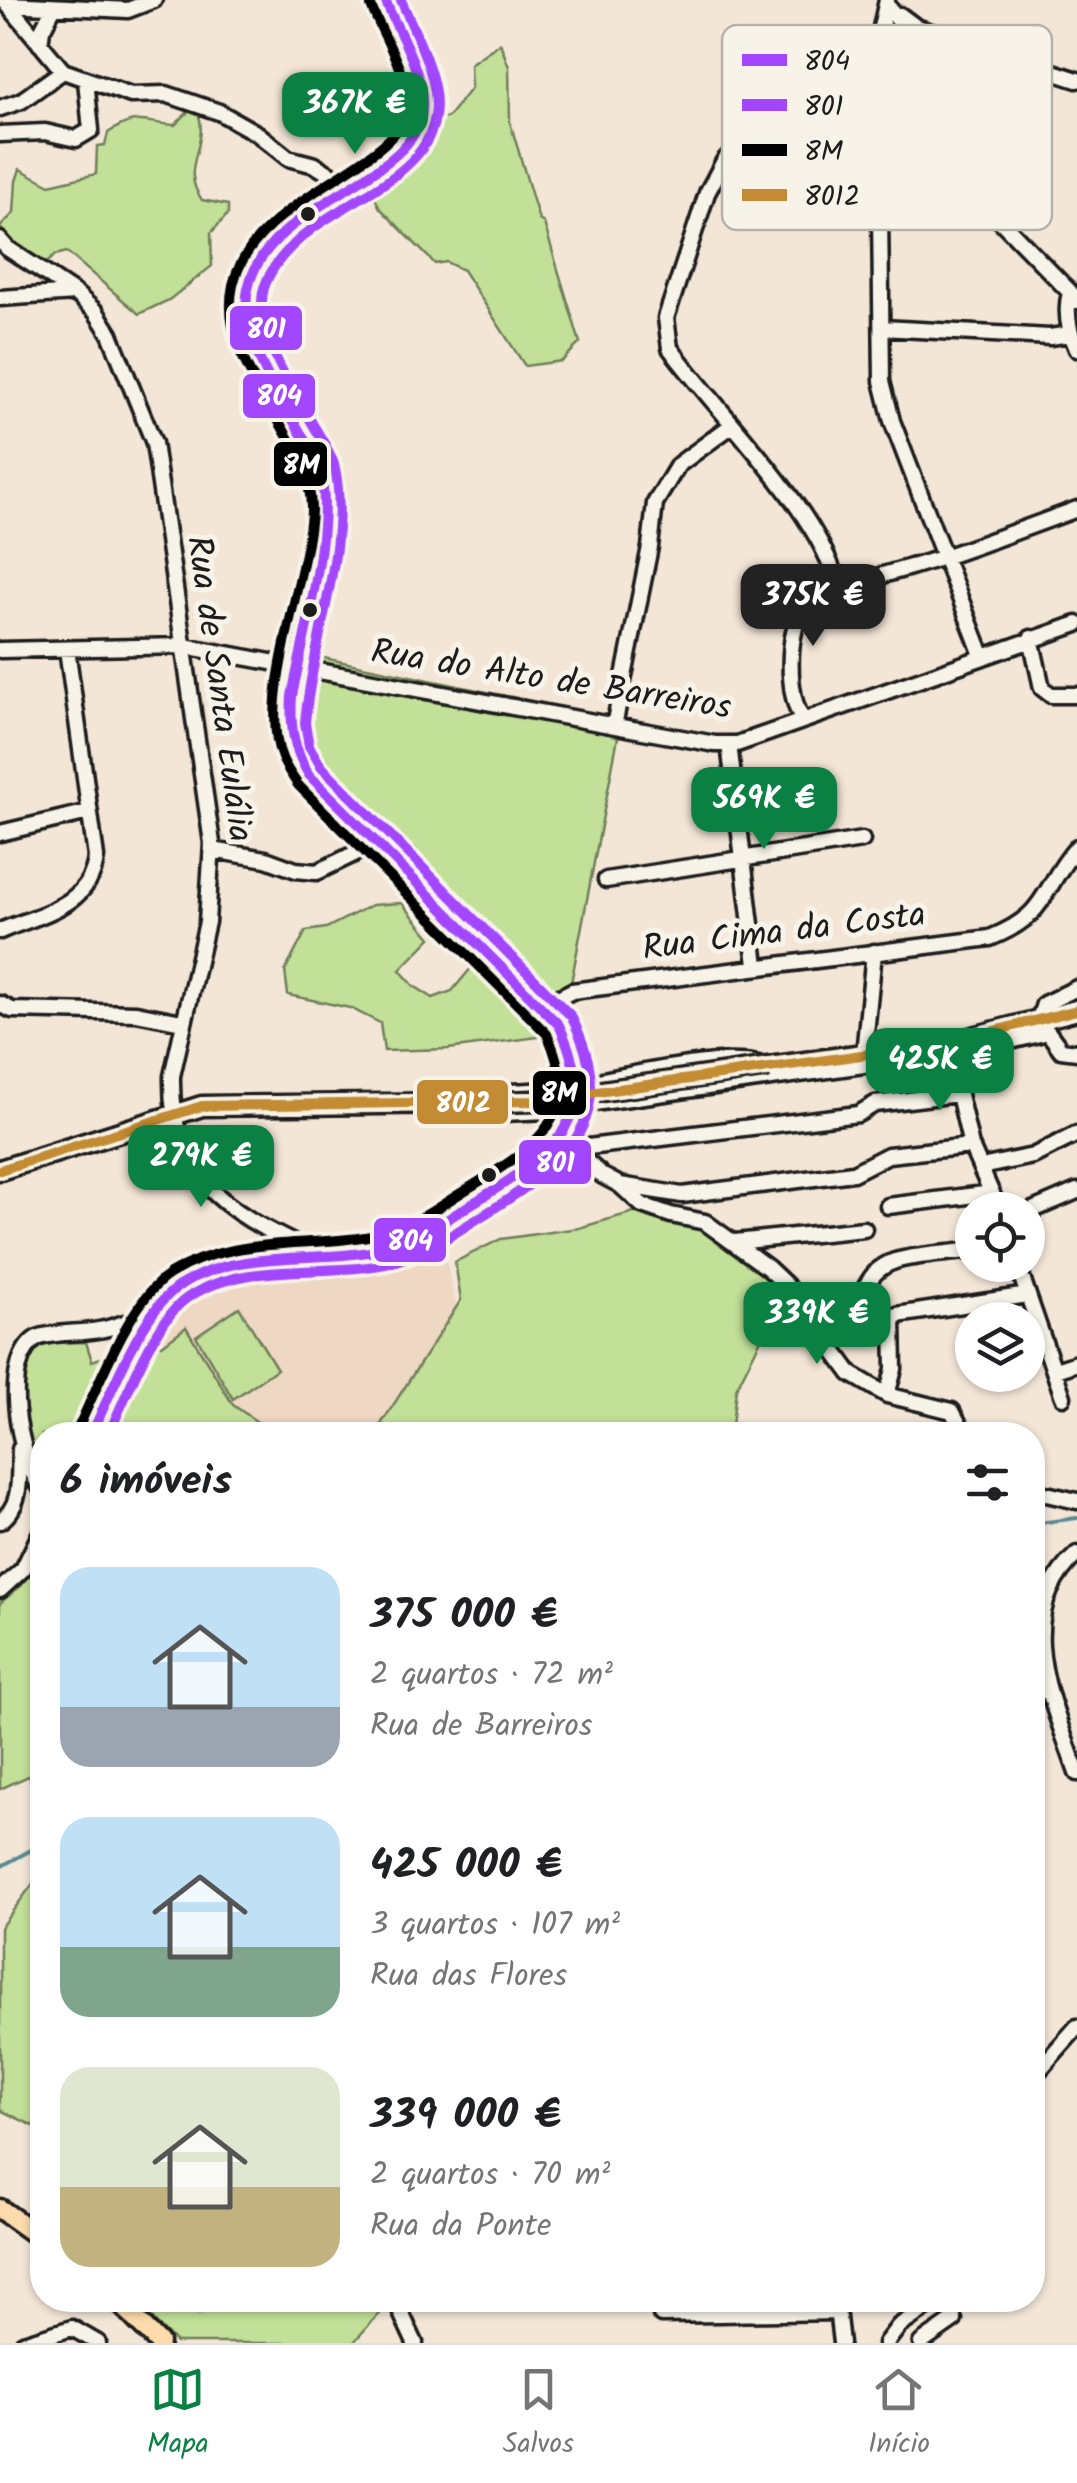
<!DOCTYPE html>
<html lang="pt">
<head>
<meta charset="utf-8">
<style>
	:root { --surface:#fff; --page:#f2f2f2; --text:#202124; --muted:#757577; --line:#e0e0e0; --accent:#0b8043 }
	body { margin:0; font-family:Kalam,sans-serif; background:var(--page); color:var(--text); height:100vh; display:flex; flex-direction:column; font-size:38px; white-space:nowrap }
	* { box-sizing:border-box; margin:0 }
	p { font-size:32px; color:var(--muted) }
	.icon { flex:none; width:55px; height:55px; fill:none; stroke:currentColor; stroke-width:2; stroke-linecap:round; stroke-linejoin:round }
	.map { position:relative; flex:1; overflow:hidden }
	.side { position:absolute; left:30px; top:1422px; width:1015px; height:890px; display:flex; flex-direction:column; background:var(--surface); border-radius:40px; box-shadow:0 2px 8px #0004 }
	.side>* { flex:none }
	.fabs { position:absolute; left:955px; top:1192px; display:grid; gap:20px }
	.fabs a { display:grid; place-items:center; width:90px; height:90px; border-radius:50%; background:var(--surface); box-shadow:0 2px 8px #0004; font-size:50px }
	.price { position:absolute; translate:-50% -85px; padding:0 22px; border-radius:20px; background:var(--accent); color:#fff; font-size:32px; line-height:65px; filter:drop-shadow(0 2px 5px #0008) }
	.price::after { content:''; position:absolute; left:50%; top:60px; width:30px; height:22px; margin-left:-15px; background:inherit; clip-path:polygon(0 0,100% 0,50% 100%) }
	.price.active { background:#222; color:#fff }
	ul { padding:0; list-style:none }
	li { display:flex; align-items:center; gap:30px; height:250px; padding:0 30px }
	li span { display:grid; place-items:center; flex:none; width:280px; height:200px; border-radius:30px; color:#555 }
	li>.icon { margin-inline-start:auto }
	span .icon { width:120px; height:120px; fill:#fffc; stroke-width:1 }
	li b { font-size:42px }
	h2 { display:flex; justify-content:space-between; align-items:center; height:120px; padding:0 30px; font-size:42px }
	.dock { display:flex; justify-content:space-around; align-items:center; height:140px; border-top:2px solid var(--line); background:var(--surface); font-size:28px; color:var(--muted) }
	.dock a { display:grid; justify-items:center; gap:5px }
	.dock .active { color:var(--accent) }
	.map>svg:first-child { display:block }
	.built { fill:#eed7c3 }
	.green { fill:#c2e098; stroke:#6f7e5a; stroke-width:2.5 }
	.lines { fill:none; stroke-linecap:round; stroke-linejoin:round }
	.stream { stroke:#5a8a92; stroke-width:4 }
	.minor-casing { stroke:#1c1c1c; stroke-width:21 }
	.major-casing { stroke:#1c1c1c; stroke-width:25 }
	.minor { stroke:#f7f3e8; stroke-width:14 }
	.major { stroke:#fddbac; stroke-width:18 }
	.major-bridge-casing { stroke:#1c1c1c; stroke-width:25; stroke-linecap:butt }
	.major-bridge { stroke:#fddbac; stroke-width:18 }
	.bus-1-casing { stroke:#f7f3e8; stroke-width:18 }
	.bus-2-casing { stroke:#f7f3e8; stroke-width:18 }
	.bus-3-casing { stroke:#f7f3e8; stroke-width:18 }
	.bus-4-casing { stroke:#f7f3e8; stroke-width:18 }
	.bus-1 { stroke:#a347ff; stroke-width:10 }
	.bus-2 { stroke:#a347ff; stroke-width:10 }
	.bus-3 { stroke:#000; stroke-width:10 }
	.bus-4 { stroke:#c38b33; stroke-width:10 }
	.bus-dot { fill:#1c1c1c; stroke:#f7f3e8; stroke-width:4 }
	.labels { text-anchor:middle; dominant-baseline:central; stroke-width:10; stroke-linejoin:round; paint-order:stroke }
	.street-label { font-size:35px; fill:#1c1c1c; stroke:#f7f3e8 }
	.key { fill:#f7f3e8; stroke:#b5b2ab; stroke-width:2.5 }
	.key-label { font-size:28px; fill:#1c1c1c }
	.line-badge { stroke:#f7f3e8; stroke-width:4 }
	.badge-label { font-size:28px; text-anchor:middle; font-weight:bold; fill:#fff }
</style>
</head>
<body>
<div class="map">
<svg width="1077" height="2343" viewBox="0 0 1077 2343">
	<rect width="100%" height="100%" fill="#f3e6d7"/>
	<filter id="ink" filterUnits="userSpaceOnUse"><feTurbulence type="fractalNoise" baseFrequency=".01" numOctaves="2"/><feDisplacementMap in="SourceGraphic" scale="20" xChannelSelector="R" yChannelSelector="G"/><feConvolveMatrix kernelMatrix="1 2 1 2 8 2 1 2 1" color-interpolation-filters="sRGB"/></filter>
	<g filter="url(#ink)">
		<path class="built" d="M444 1252 456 1306 380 1435H255L242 1425 183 1333 164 1341 155 1335 162 1320 200 1290 225 1281 371 1276Z"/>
		<path class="green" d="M500 43 509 67 510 122 539 220 544 223 580 343 562 361 525 366 463 270 446 262 435 264 380 208 368 184 373 185C407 166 421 159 435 121L448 117 471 88 470 64Z
			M189 111 198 112C210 147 178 166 202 200L228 205V214L211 233 212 266 169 300 139 314 67 252 55 255 43 267 16 248 0 227 14 213 16 181 20 169 50 185 96 174 97 146 105 145 108 133C138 112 144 124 175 125Z
			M314 656 617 719 618 737 567 1004 552 1035 448 1049 384 1051 380 1023 350 1008 288 995 285 971 306 931 326 928 372 905 402 903 431 938 400 970 414 986 433 998 452 991 491 944 326 780 305 733Z
			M644 1209 710 1230 754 1262 785 1291 736 1389 731 1435H374L461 1300 455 1262 501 1239 579 1228Z
			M239 1307 277 1369 233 1399 196 1336Z
			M186 1327 233 1405 276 1435H42V1466L30 1454 17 1366 24 1350 43 1343 86 1342 92 1361 150 1341 162 1345Z
			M42 1553V1770L0 1789V1603L21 1586Z
			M42 1856V2128L40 2129 0 2110V1928L35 1881Z
			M148 2300H177L181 2307 199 2314 208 2300H391L353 2343H176L155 2322 144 2307Z"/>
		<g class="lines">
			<path class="stream" d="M1032 1524 1077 1518
				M0 1867 42 1844"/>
			<defs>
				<path id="minor" d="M4 0 63 71 131 95 166 94 219 112 258 134 288 158 315 165 348 185
					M887 0 878 41 882 381 892 421 982 655
					M8 4 128 10 154 0
					M887 5 911 37 934 108 970 180 991 211 1070 292
					M900 15 916 27 1077 80
					M40 44 42 30 54 7
					M0 108 21 101 63 71
					M0 134 45 132 76 139 91 130 86 80
					M0 240 7 248 75 293 96 312 110 334 154 443 212 843 207 922 172 1076C170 1176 223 1210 306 1249L309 1259
					M0 298 75 293
					M1077 301 1070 292C1065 312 1068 330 1077 349
					M882 328 1050 337 1070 334
					M838 590C826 518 716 411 670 348L666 318 707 193 724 161 744 139 878 41
					M1031 638 1042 688 1051 695H1077
					M0 650 184 646 621 727 715 744H737L1077 624
					M802 718C787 697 786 630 804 609 826 586 914 568 947 556 991 541 1034 525 1077 509
					M614 726 650 547 655 503 678 465 731 426
					M729 744 756 965
					M0 833 89 812
					M212 850 266 859 296 870 317 872 354 854 370 835
					M606 880 862 840
					M0 931C40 914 91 906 96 857L67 649
					M0 1004 12 1010 136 1013 182 1022
					M546 1011 558 998 572 991 990 938C1050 914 1040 890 1077 847
					M1038 1022 1044 1004 1077 988
					M958 1041 961 1051 965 1052 1048 1032 1061 1050 1077 1052
					M947 1043 971 1146 999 1210
					M864 1054 874 952
					M454 1100C486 1089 520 1094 553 1089 610 1081 704 1054 759 1064
					M573 1106 871 1064 878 1052
					M454 1107 482 1114 549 1111 561 1123 563 1130
					M572 1149 858 1114 875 1104 958 1094
					M573 1150 603 1176 620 1185 682 1195 853 1173 888 1155 971 1146
					M981 1167 1033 1156 1077 1134
					M620 1185 642 1205 671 1215 705 1222 768 1268 786 1285 851 1374 887 1395 952 1411 960 1426
					M888 1206 992 1193
					M1028 1212 1077 1191
					M735 1242 864 1229
					M1020 1272 1063 1397
					M796 1298C881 1336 845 1277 895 1261 919 1254 948 1254 972 1250
					M1056 1370 1077 1363
					M887 1395 894 1369 893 1320 897 1315 1028 1295
					M91 1435 151 1313C208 1234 309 1272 392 1247 421 1239 447 1220 472 1204 500 1187 538 1168 558 1141 582 1108 578 1060 559 1025L309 775 295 751 290 724 292 696 326 511 320 468C296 422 252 360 247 309 241 255 307 212 348 186 379 166 420 152 422 108 423 77 396 29 385 0
					M1032 1483 1042 1493 1077 1501
					M42 1490C18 1454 0 1361 37 1338 56 1331 78 1334 99 1330 117 1327 134 1319 151 1313
					M0 1521C24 1505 18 1475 20 1449
					M1077 1554C1009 1615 1053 1702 1077 1773
					M0 1590 23 1569 42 1530
					M1032 1695 1048 1687
					M1032 2078 1077 2027
					M395 2300 415 2343
					M836 2300 841 2343
					M661 2315 837 2312
					M23 2343 72 2328 98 2343
					M886 2343 899 2326 938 2300
					M921 2343 954 2320"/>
				<path id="major" d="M769 1067 958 1041 1077 1010
					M0 1170 202 1106 473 1103
					M0 2209 42 2239
					M117 2300 159 2343"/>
			</defs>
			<use href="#minor" class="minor-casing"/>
			<use href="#major" class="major-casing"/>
			<use href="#minor" class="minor"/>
			<use href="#major" class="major"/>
			<defs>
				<path id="major-bridge" d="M473 1103 533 1101 769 1067"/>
			</defs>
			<use href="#major-bridge" class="major-bridge-casing"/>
			<use href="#major-bridge" class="major-bridge"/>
			<defs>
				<path id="bus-1" d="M91 1435C111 1394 142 1310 179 1286 242 1245 323 1266 393 1247 423 1238 447 1219 473 1203 548 1157 605 1123 559 1025L309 775C293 748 290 727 292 696 303 638 335 523 320 470 317 456 306 442 299 430 276 391 238 336 248 289 266 201 419 181 422 108 424 71 398 33 385 0"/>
				<path id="bus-2" d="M108 1435C126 1398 154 1321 187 1298 247 1258 328 1279 395 1262 427 1253 454 1233 482 1216 564 1165 624 1121 571 1016L321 766 309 746 305 723C311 644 351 544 335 468 332 454 322 440 315 428 294 392 252 330 264 288 272 263 292 244 312 229 366 188 456 164 432 78 425 51 412 26 401 0"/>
				<path id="bus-3" d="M78 1428C99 1385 130 1299 170 1274 235 1233 312 1250 384 1233 414 1226 438 1207 464 1191 528 1151 587 1121 547 1034L298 785C292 776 286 768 282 758 257 701 308 576 311 511 313 433 215 369 233 285 253 196 406 164 407 105 407 72 383 36 371 6"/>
				<path id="bus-4" d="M0 1170 202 1106 533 1101 947 1043 1077 1010"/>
			</defs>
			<use href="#bus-1" class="bus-1-casing"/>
			<use href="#bus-2" class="bus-2-casing"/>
			<use href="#bus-3" class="bus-3-casing"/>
			<use href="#bus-4" class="bus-4-casing"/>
			<use href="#bus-1" class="bus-1"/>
			<use href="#bus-2" class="bus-2"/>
			<use href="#bus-3" class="bus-3"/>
			<use href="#bus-4" class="bus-4"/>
		</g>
	</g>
	<g class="bus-dot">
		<circle cx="308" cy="214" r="9"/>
		<circle cx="310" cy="610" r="9"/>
		<circle cx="489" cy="1175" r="9"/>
	</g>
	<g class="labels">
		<g class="street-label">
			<text transform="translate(551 681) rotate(9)">Rua do Alto de Barreiros</text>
			<text transform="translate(218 689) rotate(82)">Rua de Santa Eulália</text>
			<text transform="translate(784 933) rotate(-7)">Rua Cima da Costa</text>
		</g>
	</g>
	<rect x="722" y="25" width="330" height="205" rx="15" class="key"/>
	<rect x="742" y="54" width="45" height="12" fill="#a347ff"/>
	<rect x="742" y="99" width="45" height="12" fill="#a347ff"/>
	<rect x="742" y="144" width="45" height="12" fill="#000"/>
	<rect x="742" y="189" width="45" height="12" fill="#c38b33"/>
	<g class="key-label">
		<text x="804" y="70">804</text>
		<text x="804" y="115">801</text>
		<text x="804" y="160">8M</text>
		<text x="804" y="205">8012</text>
	</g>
	<g class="line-badge">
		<rect x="228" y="304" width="76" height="48" rx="10" fill="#a347ff"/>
		<rect x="241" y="372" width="76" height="48" rx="10" fill="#a347ff"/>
		<rect x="272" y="440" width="57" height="48" rx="10" fill="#000"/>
		<rect x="531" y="1069" width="57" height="48" rx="10" fill="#000"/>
		<rect x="415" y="1078" width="95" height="48" rx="10" fill="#c38b33"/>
		<rect x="517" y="1138" width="76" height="48" rx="10" fill="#a347ff"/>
		<rect x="372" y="1216" width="76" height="48" rx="10" fill="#a347ff"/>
	</g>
	<g class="badge-label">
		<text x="266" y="338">801</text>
		<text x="279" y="405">804</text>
		<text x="301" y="474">8M</text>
		<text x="559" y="1102">8M</text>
		<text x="463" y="1112">8012</text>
		<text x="555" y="1172">801</text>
		<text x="410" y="1250">804</text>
	</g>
</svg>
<div class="fabs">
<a><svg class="icon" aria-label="locate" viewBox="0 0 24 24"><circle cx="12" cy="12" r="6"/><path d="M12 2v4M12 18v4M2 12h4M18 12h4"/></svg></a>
<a><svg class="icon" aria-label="layers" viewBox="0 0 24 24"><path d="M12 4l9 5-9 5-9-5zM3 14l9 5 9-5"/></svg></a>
</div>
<b class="price" style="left:355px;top:157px">367K €</b>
<b class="price active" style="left:813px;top:649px">375K €</b>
<b class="price" style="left:764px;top:852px">569K €</b>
<b class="price" style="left:940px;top:1113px">425K €</b>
<b class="price" style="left:201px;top:1210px">279K €</b>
<b class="price" style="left:817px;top:1367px">339K €</b>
<section class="side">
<h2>6 imóveis<svg class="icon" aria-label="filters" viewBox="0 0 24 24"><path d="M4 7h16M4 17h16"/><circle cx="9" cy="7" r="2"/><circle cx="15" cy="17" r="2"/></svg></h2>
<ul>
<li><span style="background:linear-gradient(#bfe0f5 70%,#9aa5b1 0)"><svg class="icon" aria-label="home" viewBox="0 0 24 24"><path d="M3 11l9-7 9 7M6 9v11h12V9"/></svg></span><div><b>375 000 €</b><p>2 quartos · 72 m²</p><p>Rua de Barreiros</p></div></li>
<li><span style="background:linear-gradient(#bfe0f5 65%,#7fa58c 0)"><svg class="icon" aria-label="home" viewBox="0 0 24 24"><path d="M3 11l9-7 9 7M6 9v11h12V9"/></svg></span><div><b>425 000 €</b><p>3 quartos · 107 m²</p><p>Rua das Flores</p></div></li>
<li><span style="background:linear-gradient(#dfe7d0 60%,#c2b280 0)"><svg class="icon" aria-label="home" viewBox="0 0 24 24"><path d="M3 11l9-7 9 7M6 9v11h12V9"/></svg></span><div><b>339 000 €</b><p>2 quartos · 70 m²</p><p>Rua da Ponte</p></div></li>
</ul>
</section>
</div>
<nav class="dock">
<a class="active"><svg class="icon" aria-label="map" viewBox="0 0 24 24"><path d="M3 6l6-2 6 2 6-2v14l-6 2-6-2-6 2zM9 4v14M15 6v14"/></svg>Mapa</a>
<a><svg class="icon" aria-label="saved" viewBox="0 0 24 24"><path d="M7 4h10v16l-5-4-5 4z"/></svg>Salvos</a>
<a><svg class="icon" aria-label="home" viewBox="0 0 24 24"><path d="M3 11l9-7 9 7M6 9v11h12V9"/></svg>Início</a>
</nav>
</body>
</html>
